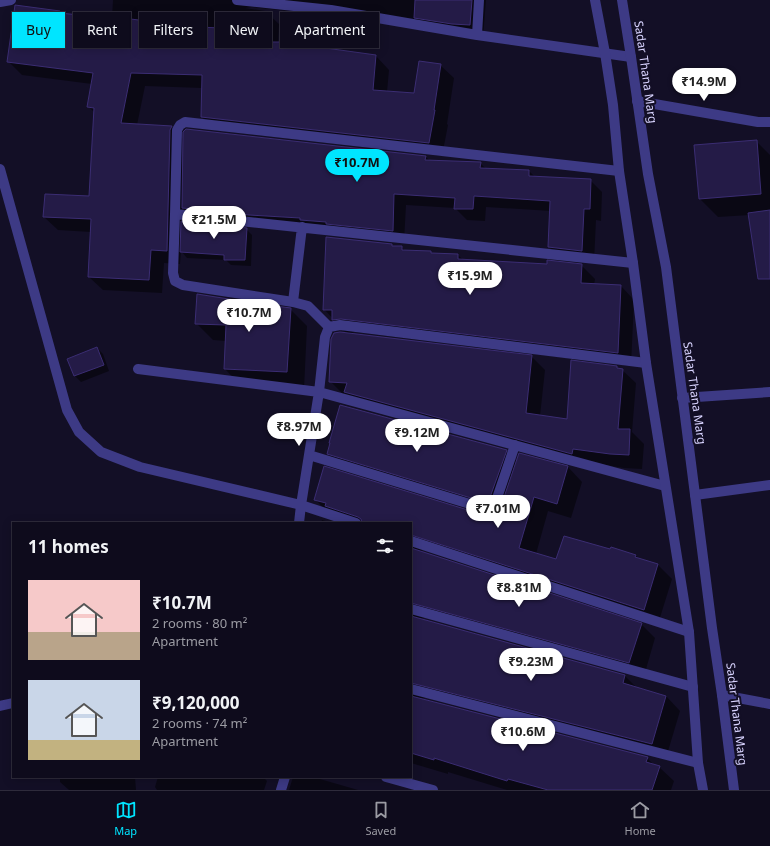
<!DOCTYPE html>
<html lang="en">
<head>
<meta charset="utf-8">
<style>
	:root { --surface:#0e0b1c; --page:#171425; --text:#f1f3f6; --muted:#9b9ba3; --line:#2e2b3b; --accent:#00e5ff }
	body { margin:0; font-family:"Noto Sans",sans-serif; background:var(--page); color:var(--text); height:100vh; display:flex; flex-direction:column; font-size:15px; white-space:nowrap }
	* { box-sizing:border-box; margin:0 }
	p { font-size:13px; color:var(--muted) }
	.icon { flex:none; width:22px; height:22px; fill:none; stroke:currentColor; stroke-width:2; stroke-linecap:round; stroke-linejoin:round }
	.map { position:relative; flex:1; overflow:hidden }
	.sheet { position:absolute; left:12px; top:522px; width:400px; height:256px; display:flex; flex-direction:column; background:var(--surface); border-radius:0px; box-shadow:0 2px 10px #0003,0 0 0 1px var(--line) }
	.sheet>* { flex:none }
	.banner { position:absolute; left:12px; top:12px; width:400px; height:36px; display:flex; gap:8px }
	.price { position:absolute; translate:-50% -34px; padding:0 9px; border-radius:14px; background:#fff; color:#222; font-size:13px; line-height:26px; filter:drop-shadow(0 1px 2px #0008) }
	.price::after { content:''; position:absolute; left:50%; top:24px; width:12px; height:9px; margin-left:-6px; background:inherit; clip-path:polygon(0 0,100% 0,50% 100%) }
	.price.selected { background:var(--accent); color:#111 }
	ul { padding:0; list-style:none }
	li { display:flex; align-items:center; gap:12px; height:100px; padding:0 16px }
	li span { display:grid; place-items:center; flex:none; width:112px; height:80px; border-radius:0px; color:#555 }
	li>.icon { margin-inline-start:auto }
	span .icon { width:48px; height:48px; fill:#fffc; stroke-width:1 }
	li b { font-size:17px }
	h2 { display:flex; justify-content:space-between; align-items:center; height:48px; padding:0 16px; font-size:17px }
	.pill { padding:0 14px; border-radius:0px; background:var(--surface); box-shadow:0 2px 10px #0003,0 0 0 1px var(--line); font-size:14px; line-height:36px }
	.pill.selected { background:var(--accent); color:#111 }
	.tabs { display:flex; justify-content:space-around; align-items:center; height:56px; border-top:1px solid var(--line); background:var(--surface); font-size:11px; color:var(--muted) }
	.tabs a { display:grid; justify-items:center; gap:2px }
	.tabs .selected { color:var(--accent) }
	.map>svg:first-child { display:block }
	.shadow { fill:#0007 }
	.building { fill:#241b47; stroke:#3b2d73 }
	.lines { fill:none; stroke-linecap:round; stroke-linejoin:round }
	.minor { stroke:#3d3a85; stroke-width:10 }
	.tertiary { stroke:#3d3a85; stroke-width:10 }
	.labels { text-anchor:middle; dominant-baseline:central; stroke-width:4; stroke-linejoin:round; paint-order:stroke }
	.street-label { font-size:12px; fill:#d9d4ff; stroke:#130f26 }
</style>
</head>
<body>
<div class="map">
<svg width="770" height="790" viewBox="0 0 770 790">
	<rect width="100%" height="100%" fill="#130f26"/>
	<path class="shadow" d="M113 0H486L483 38 346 17 252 7 245 8 265 11 279 24 278 43 376 56 389 70 387 92 415 94 440 65 454 78 447 124 448 125 442 156 215 130 202 117V88L145 86 137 125 172 127 184 140 426 157 430 161 480 163 486 169 529 171 535 177 590 180 602 192 601 221 596 220 594 262 561 259 549 247 551 211 486 207 485 221 467 220 455 208 406 205 404 242 195 220 182 207 181 222 246 229 252 235 251 266 231 265 226 260 187 258 181 251 180 264 164 263 162 293 103 290 89 277 91 232 58 230 44 217 90 197 95 113 88 106 92 84 22 75 8 61 60 12 62 14 99 18H112Z
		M756 141 770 155V275L750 215 718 217 700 199 695 146Z
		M392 245 394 247H401L406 251 458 255 463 260 548 266 581 265 595 279 594 285 621 286 634 300 631 366 355 332 348 334 531 356 545 370 540 416 568 420 617 367 619 370H622L636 383 632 432 644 444 642 469 624 468 587 462 344 395 330 381 346 333 324 309Z
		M234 301 238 304 290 309 307 326 304 389 241 386 225 369 226 341 213 340 196 323Z
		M97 348 103 354 109 371 81 382 75 376 69 359Z
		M506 451 517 462 568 467 582 482 571 518 548 511 536 554 557 560 611 551 636 555 639 559 658 565 672 579 658 624 428 549 418 551 641 624 655 638 644 676 428 617 419 619 625 676 637 688 666 696 680 711 666 758 428 697 419 699 647 758 655 766 659 767 674 781 671 790H507L448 772V774L411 763V523H349L329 514 315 499 481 515H491L497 513 340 465 328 454Z
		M322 520 332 523H321Z
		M60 777H135L136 790H69L60 782Z
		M158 777H263L267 781 264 790H157L155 787Z
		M293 777H313L358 790H289Z"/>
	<path class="building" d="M415 0H472L470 25 452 24 414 18Z
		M15 5 60 11V13L98 17V15L155 22 154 25 265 30 264 42H282L376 55 373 90 414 93 419 61 441 64 434 110H435L429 143 201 117 202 75 131 73 121 123 172 126 170 130 167 251 151 250 149 280 88 277 91 219 43 217 45 194 89 196 94 108 87 107 93 73 7 62Z
		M186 129 426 156 425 160 481 162 480 168 529 170V176L591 179 590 209H584L582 251 548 247 550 201 474 196 473 209H454L455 198 394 194 393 231 326 224V222L300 220V218L249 215 182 208 183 132Z
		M757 140 761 194 699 199 694 145Z
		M770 210V279H758L748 213Z
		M181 221 247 228 245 260H224V255L180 252Z
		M326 237 392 244V246H402V250L431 251V253L458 254V259L547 264V260L582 264 581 283 621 285 618 353 341 319 332 320V310H323Z
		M197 294 235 300V303L267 305 291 308 287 372 224 369 226 325 195 324Z
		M340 332 532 355 526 413 567 419 571 360 617 366V368L623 369 618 429H630L629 455 610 454 573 449 572 454 344 392 347 383 329 382 331 339 334 333Z
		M97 347 104 365 74 376 67 359Z
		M340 405 507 450 489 500 484 502 327 454 330 443H329Z
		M519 453 568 466 557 504 534 497 519 548 556 559 564 536 610 549 611 547 636 555 635 557 658 564 644 610 411 535V523H362L361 519 358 517 325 506 326 503 314 500 324 466 481 514H493L501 506Z
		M411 548 642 623 629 663 411 603Z
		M411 616 625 675 623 683 666 696 652 744 411 683Z
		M411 696 648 757 646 762 660 766 652 790H548L508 779 507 781 434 758V760L411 753Z"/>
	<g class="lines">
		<path class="minor" d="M237 0 331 10 477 35 631 57
			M0 2 11 0
			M477 35 479 0
			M637 101 758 122H770
			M0 169 67 410 79 432 101 452 140 467 301 505 319 392 138 369
			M619 171 185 122 180 125 177 130 175 214 633 263
			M175 214 173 273 175 281 183 285 293 302 308 306 329 327
			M293 302 302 227
			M646 363 340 325 329 327 325 337 319 392 665 486
			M682 398 770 392
			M309 455 483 508H491L495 504 515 445
			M695 495 770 485
			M299 523 301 505 356 523
			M411 541 689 632
			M411 609 693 687
			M411 689 698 763
			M722 695 770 704
			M0 706 13 703
			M386 777 433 790
			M281 790 285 777"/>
		<path class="tertiary" d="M595 0 605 53 613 105 619 171 633 263 646 363 689 632 698 763 703 790
			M622 0 631 57 648 174 666 267 712 628 722 695 734 790"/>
	</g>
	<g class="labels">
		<g class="street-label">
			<text transform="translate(646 72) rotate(82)">Sadar Thana Marg</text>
			<text transform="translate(695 393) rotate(82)">Sadar Thana Marg</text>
			<text transform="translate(737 714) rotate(83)">Sadar Thana Marg</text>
		</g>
	</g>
</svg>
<b class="price" style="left:704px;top:102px">₹14.9M</b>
<b class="price selected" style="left:357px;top:183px">₹10.7M</b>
<b class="price" style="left:214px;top:240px">₹21.5M</b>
<b class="price" style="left:470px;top:296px">₹15.9M</b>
<b class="price" style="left:249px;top:333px">₹10.7M</b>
<b class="price" style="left:299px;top:447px">₹8.97M</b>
<b class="price" style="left:417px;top:453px">₹9.12M</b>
<b class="price" style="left:498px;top:529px">₹7.01M</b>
<b class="price" style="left:519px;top:608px">₹8.81M</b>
<b class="price" style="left:531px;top:682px">₹9.23M</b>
<b class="price" style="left:523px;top:752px">₹10.6M</b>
<div class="banner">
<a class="pill selected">Buy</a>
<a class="pill">Rent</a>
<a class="pill">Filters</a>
<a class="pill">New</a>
<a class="pill">Apartment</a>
</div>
<section class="sheet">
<h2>11 homes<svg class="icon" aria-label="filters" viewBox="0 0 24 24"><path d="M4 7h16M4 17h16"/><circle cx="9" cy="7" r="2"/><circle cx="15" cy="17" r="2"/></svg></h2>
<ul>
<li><span style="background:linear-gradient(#f6c9c9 65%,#b9a48a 0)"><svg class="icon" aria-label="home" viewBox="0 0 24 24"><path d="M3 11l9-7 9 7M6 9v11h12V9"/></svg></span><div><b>₹10.7M</b><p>2 rooms · 80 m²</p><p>Apartment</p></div></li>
<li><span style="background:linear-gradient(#c9d6e8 75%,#c2b280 0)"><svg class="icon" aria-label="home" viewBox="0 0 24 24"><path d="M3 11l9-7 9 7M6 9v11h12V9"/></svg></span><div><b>₹9,120,000</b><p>2 rooms · 74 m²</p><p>Apartment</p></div></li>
</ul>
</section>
</div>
<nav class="tabs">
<a class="selected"><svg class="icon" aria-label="map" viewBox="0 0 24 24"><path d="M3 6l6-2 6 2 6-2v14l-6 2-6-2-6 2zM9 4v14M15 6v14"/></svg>Map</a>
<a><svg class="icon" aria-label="saved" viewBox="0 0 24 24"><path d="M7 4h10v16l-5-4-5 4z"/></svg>Saved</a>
<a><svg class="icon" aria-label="home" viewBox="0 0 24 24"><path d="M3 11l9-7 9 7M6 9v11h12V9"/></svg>Home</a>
</nav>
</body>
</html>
